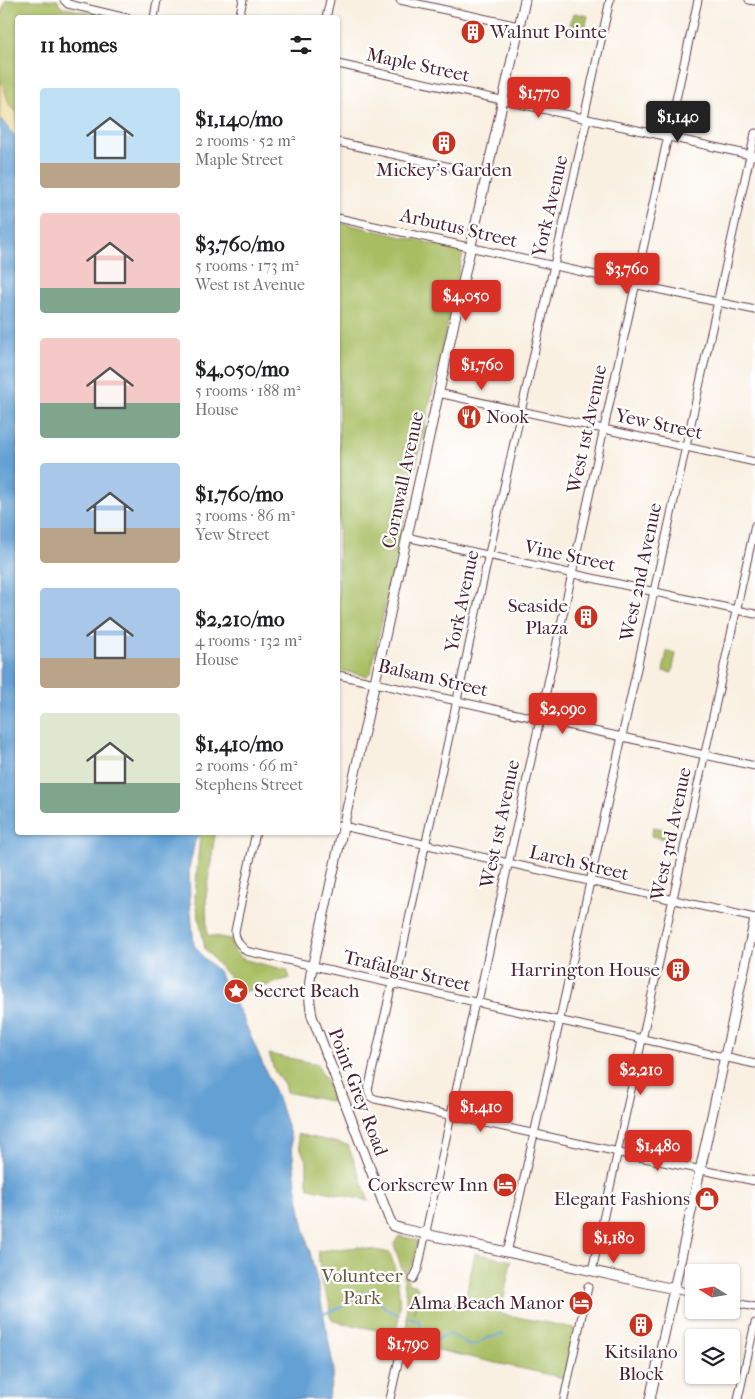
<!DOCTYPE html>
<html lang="en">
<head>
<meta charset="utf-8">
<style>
	:root { --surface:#fff; --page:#f2f2f2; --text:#202124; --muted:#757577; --accent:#d93025 }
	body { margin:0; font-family:"IM FELL French Canon",serif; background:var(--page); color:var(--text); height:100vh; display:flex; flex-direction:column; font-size:19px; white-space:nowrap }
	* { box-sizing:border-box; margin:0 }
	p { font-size:16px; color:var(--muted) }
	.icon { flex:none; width:28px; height:28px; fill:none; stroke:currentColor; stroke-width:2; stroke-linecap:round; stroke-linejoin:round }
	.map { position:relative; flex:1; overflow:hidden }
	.details { position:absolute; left:15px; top:15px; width:325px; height:820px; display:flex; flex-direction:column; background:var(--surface); border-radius:5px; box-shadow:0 1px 4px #0004 }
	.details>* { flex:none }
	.needle { width:32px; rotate:281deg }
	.controls { position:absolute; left:685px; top:1264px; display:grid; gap:10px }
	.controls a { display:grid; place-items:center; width:55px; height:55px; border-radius:5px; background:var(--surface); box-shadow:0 1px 4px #0004; font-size:25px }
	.price { position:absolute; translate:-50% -42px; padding:0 11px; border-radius:5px; background:var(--accent); color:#fff; font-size:16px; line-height:32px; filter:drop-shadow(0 1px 2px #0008) }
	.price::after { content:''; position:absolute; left:50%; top:30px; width:15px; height:11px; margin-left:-8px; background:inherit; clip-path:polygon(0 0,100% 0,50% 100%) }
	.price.selected { background:#222; color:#fff }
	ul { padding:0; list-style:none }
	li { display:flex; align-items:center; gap:15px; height:125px; padding:0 25px }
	li span { display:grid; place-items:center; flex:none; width:140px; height:100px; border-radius:5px; color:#555 }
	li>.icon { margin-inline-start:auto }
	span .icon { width:60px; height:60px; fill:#fffc; stroke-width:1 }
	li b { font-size:21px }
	h2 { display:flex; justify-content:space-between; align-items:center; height:60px; padding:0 25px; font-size:21px }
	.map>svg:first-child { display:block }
	.green { fill:#a8bd62; stroke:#796e46 }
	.sand { fill:#eeda9e; stroke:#9c7c64 }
	.water { fill:#63a0d4; stroke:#566080 }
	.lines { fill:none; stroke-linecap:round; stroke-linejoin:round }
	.stream { stroke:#63a0d4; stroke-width:2 }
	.minor-casing { stroke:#643e46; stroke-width:9 }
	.major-casing { stroke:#643e46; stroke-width:11 }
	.minor { stroke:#fff; stroke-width:7 }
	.major { stroke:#fff; stroke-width:9 }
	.labels { text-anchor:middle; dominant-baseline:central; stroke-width:4.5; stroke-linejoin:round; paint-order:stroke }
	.poi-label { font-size:19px; fill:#4a1f2b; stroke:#fff; text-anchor:end }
	.street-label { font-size:19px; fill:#4a1f2b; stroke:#fff }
	.park-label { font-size:19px; fill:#6b563e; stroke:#fff }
</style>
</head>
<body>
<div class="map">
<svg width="755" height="1399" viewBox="0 0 755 1399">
	<rect width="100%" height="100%" fill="#fff"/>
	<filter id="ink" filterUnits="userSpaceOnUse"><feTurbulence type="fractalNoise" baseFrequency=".02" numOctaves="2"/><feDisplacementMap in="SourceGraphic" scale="10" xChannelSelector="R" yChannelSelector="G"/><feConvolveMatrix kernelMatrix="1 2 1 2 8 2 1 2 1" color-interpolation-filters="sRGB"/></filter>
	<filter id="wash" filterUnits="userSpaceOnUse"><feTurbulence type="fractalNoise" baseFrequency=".0096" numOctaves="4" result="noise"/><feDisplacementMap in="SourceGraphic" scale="20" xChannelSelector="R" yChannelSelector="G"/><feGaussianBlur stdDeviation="1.12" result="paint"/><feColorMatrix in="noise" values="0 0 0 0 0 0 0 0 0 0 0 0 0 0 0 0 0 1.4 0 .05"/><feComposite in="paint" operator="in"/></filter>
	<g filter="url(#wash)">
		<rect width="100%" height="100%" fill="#f9f0e2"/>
		<path class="green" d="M6 0H58L59 5 62 7 108 17 18 18 17 138 0 118V17Z
			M574 13 588 16 585 29 570 24Z
			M338 222 460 250 463 253 377 644 371 672 367 676 338 670 339 413Z
			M667 651 676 653 672 673 663 671Z
			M653 827 673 831 671 840 651 836Z
			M200 833H215L206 897 207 935 231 939C231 949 237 956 246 960L287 970 290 978 256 989 242 992 205 949 195 897Z
			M269 1054 318 1064 323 1077H325L334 1102 286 1092 284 1084 275 1072Z
			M297 1134 348 1145 369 1201 309 1188 307 1179V1163L300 1147Z
			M399 1236 417 1240 418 1241C415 1253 415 1268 403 1273L394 1244Z
			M359 1247 390 1253C400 1282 402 1304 396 1334L333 1321 330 1316 329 1301 321 1281 318 1251Z
			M475 1253 511 1261 501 1314 574 1328 564 1378 406 1343 409 1330 407 1328 406 1293 403 1276 410 1272 414 1266C413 1272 408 1273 407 1278L409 1284 415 1285 418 1287 414 1312 418 1296 464 1305Z"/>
		<path class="sand" d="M0 78 10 106 17 112V187L0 183Z"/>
		<path class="water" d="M0 118 11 132 18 138V832L200 833 195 841 189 869 190 902 194 945 203 957 218 971 242 1016 280 1104 291 1138 296 1184 303 1224 318 1285 334 1370 328 1399H0Z"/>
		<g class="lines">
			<path class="stream" d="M323 1314 342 1307 360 1293C379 1294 375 1300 387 1309 390 1311 395 1313 398 1315
				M409 1317 418 1320 423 1331V1340L428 1344C435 1343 437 1339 443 1336 454 1331 461 1342 470 1346L477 1344 487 1338 503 1334"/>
		</g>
	</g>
	<g filter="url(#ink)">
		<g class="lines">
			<defs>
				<path id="minor" d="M64 0 68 4 127 18
					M400 0 519 26
					M749 0 755 1
					M154 18 157 0
					M239 18 243 0
					M326 18 330 0
					M338 64 755 156
					M582 118 585 113 610 0
					M587 119 490 549 396 979 391 988 368 1090 371 1097 375 1099 614 1151
					M338 142 486 175
					M338 218 632 283
					M636 281 698 0
					M638 285 755 310
					M438 393 755 462
					M406 537 755 614
					M338 675 755 766
					M338 825 755 918
					M256 832 235 931C235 940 240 945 246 951L556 1020
					M560 1018 755 133
					M562 1021 755 1064
					M618 1149 755 525
					M620 1153 755 1181
					M507 1253 559 1024
					M592 1271 617 1155
					M413 1279 418 1269 474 1007 479 997 635 287
					M674 1289 694 1294
					M731 1302 755 1307
					M390 1399 404 1336
					M564 1399 588 1287
					M738 1399 755 1323"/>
				<path id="major" d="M525 0 311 973C308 988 309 1001 312 1016L389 1218 393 1226 403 1229 674 1289
					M650 1399 755 919"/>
			</defs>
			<use href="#minor" class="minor-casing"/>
			<use href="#major" class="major-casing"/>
			<use href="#minor" class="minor"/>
			<use href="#major" class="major"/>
		</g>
	</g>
	<defs>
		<symbol id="building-disc" viewBox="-11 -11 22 22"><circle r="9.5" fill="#c8321e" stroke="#fff"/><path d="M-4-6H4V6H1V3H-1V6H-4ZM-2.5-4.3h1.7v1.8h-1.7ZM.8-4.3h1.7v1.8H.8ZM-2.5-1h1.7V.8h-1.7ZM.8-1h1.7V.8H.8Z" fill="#fff"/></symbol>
		<symbol id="restaurant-disc" viewBox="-11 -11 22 22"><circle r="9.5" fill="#c8321e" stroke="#fff"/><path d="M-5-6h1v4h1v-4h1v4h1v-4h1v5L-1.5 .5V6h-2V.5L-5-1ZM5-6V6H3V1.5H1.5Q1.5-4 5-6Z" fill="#fff"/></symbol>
		<symbol id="sight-disc" viewBox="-11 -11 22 22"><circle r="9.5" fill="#c8321e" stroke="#fff"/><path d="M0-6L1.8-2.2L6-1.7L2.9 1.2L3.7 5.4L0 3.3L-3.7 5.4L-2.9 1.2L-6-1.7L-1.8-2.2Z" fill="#fff"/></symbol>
		<symbol id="hotel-disc" viewBox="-11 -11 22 22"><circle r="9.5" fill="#c8321e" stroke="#fff"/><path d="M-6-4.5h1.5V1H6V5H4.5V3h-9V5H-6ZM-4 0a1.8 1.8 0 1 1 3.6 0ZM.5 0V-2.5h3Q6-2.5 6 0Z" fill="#fff"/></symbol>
		<symbol id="shop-disc" viewBox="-11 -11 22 22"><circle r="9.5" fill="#c8321e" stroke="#fff"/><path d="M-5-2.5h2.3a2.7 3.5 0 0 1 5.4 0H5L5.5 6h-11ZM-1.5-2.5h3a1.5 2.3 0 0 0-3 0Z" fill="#fff"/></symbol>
	</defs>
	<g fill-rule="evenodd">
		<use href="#building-disc" x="459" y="18" width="28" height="28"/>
		<use href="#building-disc" x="430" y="129" width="28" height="28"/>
		<use href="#restaurant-disc" x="455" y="403" width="28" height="28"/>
		<use href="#building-disc" x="572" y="603" width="28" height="28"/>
		<use href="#building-disc" x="664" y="956" width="28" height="28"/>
		<use href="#sight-disc" x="222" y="977" width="28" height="28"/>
		<use href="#hotel-disc" x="491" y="1171" width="28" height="28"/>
		<use href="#shop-disc" x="693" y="1185" width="28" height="28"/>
		<use href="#hotel-disc" x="567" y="1289" width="28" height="28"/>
		<use href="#building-disc" x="627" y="1311" width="28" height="28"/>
	</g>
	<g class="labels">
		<g class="poi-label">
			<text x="490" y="32" text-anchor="start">Walnut Pointe</text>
			<text x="444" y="170" text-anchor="middle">Mickey's Garden</text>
			<text x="486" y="417" text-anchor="start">Nook</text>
			<text x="568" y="606">Seaside<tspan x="568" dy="22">Plaza</tspan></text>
			<text x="660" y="970">Harrington House</text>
			<text x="254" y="991" text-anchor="start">Secret Beach</text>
			<text x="488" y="1185">Corkscrew Inn</text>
			<text x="690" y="1199">Elegant Fashions</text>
			<text x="564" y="1303">Alma Beach Manor</text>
			<text x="641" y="1352" text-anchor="middle">Kitsilano<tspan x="641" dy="22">Block</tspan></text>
		</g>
		<g class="street-label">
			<text transform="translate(418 65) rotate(12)">Maple Street</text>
			<text transform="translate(550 206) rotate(-77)">York Avenue</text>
			<text transform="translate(459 228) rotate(13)">Arbutus Street</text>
			<text transform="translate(659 424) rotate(12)">Yew Street</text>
			<text transform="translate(587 429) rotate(-78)">West 1st Avenue</text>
			<text transform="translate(403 480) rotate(-78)">Cornwall Avenue</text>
			<text transform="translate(570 556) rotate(12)">Vine Street</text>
			<text transform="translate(641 572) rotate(-78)">West 2nd Avenue</text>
			<text transform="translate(462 601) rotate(-78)">York Avenue</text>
			<text transform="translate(433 678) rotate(13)">Balsam Street</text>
			<text transform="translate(500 824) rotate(-78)">West 1st Avenue</text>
			<text transform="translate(671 834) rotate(-78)">West 3rd Avenue</text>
			<text transform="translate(579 863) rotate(13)">Larch Street</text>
			<text transform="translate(407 971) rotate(13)">Trafalgar Street</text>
			<text transform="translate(358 1092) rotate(69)">Point Grey Road</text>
		</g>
		<g class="park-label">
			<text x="362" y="1276">Volunteer<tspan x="362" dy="22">Park</tspan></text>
		</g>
	</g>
</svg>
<div class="controls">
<a><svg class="needle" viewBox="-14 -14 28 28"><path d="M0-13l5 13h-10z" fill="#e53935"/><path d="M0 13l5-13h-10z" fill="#757577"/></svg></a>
<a><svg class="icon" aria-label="layers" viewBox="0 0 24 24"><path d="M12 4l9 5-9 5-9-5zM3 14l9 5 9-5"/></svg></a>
</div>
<b class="price" style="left:539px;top:119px">$1,770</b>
<b class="price selected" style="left:678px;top:143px">$1,140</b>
<b class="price" style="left:627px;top:295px">$3,760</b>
<b class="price" style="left:466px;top:322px">$4,050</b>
<b class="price" style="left:482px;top:391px">$1,760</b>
<b class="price" style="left:563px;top:735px">$2,090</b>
<b class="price" style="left:641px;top:1096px">$2,210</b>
<b class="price" style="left:481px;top:1133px">$1,410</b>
<b class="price" style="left:658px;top:1172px">$1,480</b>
<b class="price" style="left:614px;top:1264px">$1,180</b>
<b class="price" style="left:408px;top:1370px">$1,790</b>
<section class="details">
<h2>11 homes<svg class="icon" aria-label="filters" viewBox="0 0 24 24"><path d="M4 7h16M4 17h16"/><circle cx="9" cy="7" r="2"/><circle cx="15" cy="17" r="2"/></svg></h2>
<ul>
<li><span style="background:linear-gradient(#bfe0f5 75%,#b9a48a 0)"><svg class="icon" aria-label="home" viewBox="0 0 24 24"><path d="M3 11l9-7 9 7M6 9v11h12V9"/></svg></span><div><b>$1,140/mo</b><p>2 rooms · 52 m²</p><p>Maple Street</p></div></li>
<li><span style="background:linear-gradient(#f6c9c9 75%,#7fa58c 0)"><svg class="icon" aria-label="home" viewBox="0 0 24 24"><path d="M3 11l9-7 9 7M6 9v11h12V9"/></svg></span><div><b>$3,760/mo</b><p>5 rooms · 173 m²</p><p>West 1st Avenue</p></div></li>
<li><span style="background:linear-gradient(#f6c9c9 65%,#7fa58c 0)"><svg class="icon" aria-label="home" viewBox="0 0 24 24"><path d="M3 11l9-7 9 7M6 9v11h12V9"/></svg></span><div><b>$4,050/mo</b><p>5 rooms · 188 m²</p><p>House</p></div></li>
<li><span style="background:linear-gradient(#a9c7e8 65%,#b9a48a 0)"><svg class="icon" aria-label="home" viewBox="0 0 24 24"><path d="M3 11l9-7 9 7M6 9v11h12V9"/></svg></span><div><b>$1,760/mo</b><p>3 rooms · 86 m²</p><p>Yew Street</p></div></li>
<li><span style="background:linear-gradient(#a9c7e8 70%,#b9a48a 0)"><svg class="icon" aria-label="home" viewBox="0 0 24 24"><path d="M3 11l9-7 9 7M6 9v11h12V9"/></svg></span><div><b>$2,210/mo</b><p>4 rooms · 132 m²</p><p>House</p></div></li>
<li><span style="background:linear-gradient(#dfe7d0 70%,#7fa58c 0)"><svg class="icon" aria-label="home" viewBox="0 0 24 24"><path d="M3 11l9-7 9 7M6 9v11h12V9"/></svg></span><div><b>$1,410/mo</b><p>2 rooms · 66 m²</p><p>Stephens Street</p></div></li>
</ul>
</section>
</div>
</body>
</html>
